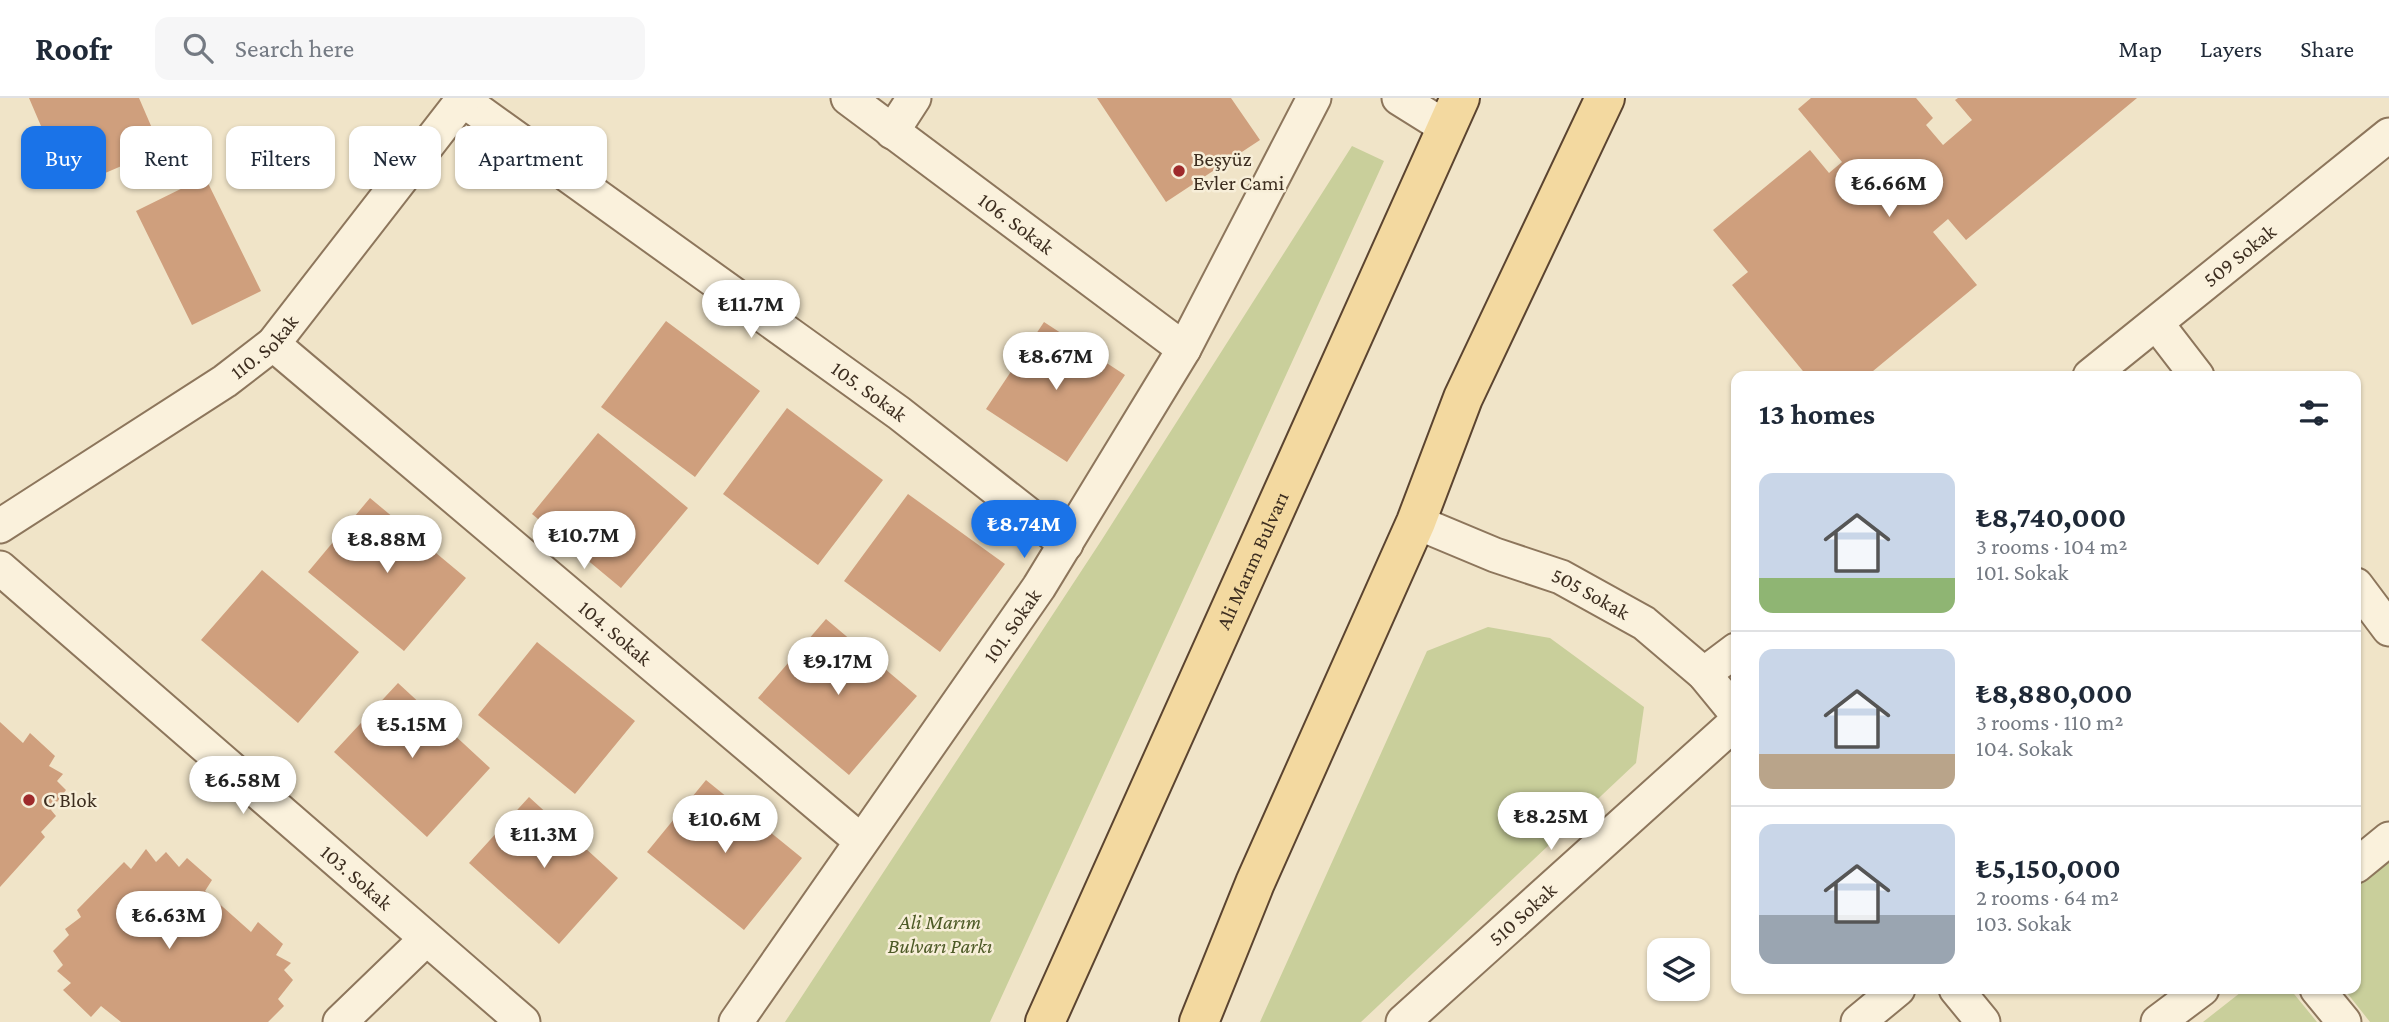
<!DOCTYPE html>
<html lang="en">
<head>
<meta charset="utf-8">
<style>
	:root { --surface:#fff; --page:#f6f6f7; --text:#1f2937; --muted:#747a83; --line:#e0e1e3; --accent:#1a73e8 }
	body { margin:0; font-family:"Crimson Pro",serif; background:var(--page); color:var(--text); height:100vh; display:flex; flex-direction:column; font-size:26px; white-space:nowrap }
	* { box-sizing:border-box; margin:0 }
	p { font-size:23px; color:var(--muted) }
	.icon { flex:none; width:38px; height:38px; fill:none; stroke:currentColor; stroke-width:2; stroke-linecap:round; stroke-linejoin:round }
	.map { position:relative; flex:1; overflow:hidden }
	.sheet { position:absolute; left:1731px; top:273px; width:630px; height:623px; display:flex; flex-direction:column; background:var(--surface); border-radius:14px; box-shadow:0 2px 5px #0004 }
	.sheet>* { flex:none }
	.top-card { position:absolute; left:21px; top:28px; width:665px; height:63px; display:flex; gap:14px }
	.controls { position:absolute; left:1647px; top:840px; display:grid; gap:14px }
	.controls a { display:grid; place-items:center; width:63px; height:63px; border-radius:14px; background:var(--surface); box-shadow:0 2px 5px #0004; font-size:35px }
	.price { position:absolute; translate:-50% -60px; padding:0 16px; border-radius:24px; background:#fff; color:#222; font-size:23px; line-height:46px; filter:drop-shadow(0 2px 4px #0008) }
	.price::after { content:''; position:absolute; left:50%; top:42px; width:21px; height:16px; margin-left:-10px; background:inherit; clip-path:polygon(0 0,100% 0,50% 100%) }
	.price.selected { background:var(--accent); color:#fff }
	ul { padding:0; list-style:none }
	li { display:flex; align-items:center; gap:21px; height:175px; padding:0 28px }
	li+li { border-top:2px solid var(--line) }
	li span { display:grid; place-items:center; flex:none; width:196px; height:140px; border-radius:14px; color:#555 }
	li>.icon { margin-inline-start:auto }
	span .icon { width:84px; height:84px; fill:#fffc; stroke-width:1 }
	li b { font-size:30px }
	h2 { display:flex; justify-content:space-between; align-items:center; height:84px; padding:0 28px; font-size:30px }
	.chip { padding:0 24px; border-radius:14px; background:var(--surface); box-shadow:0 2px 5px #0004; font-size:24px; line-height:63px }
	.chip.selected { background:var(--accent); color:#fff }
	header { display:flex; align-items:center; gap:42px; box-sizing:border-box; height:98px; padding:0 35px; background:var(--surface); border-bottom:2px solid var(--line) }
	header strong { font-size:33px }
	nav { display:flex; gap:38px; margin-inline-start:auto; font-size:24px }
	.search { width:490px; height:63px; background:var(--page); display:flex; align-items:center; gap:18px; box-sizing:border-box; padding:0 24px; border-radius:14px; color:var(--muted); font-size:26px }
	.map>svg:first-child { display:block }
	.green { fill:#c9cf9b }
	.building { fill:#cf9f7d }
	.lines { fill:none; stroke-linecap:round; stroke-linejoin:round }
	.minor-casing { stroke:#8d765c; stroke-width:37 }
	.primary-casing { stroke:#5b4430; stroke-width:42 }
	.minor { stroke:#faf1dc; stroke-width:33 }
	.primary { stroke:#f3d9a0; stroke-width:38 }
	.poi-dot { fill:#9e2a2b; stroke:#f7eed8; stroke-width:2.5 }
	.labels { text-anchor:middle; dominant-baseline:central; stroke-width:5; stroke-linejoin:round; paint-order:stroke }
	.poi-label { font-size:21px; fill:#3d2e20; stroke:#f7eed8; text-anchor:start }
	.street-label { font-size:21px; fill:#3d2e20; stroke:#f7eed8 }
	.park-label { font-size:21px; font-style:italic; fill:#4d5a26; stroke:#f7eed8 }
</style>
</head>
<body>
<header>
<strong>Roofr</strong>
<div class="search"><svg class="icon" aria-label="search" viewBox="0 0 24 24"><circle cx="10" cy="10" r="6"/><path d="M15 15l6 6"/></svg>Search here</div>
<nav><a>Map</a><a>Layers</a><a>Share</a></nav>
</header>
<div class="map">
<svg width="2389" height="924" viewBox="0 0 2389 924">
	<rect width="100%" height="100%" fill="#f0e4c8"/>
	<path class="green" d="M1352 48 1384 63 990 924H785L1101 443Z
		M1488 529 1550 540 1644 609 1636 665 1361 924H1260L1427 553Z
		M2389 759V924H2370L2344 891H2356V785Z
		M2245 891H2290L2317 924H2203Z"/>
	<path class="building" d="M29 0H139L161 51 68 91Z
		M1097 0H1231L1260 42 1166 104Z
		M1811 0H1916L1933 20 1926 27 1943 47 1972 22 1955 2 1958 0H2137L1966 142 1948 121 1933 134 1977 187 1867 278H1807L1732 187 1748 174 1713 132 1810 52 1829 75 1842 64 1798 11Z
		M205 79 261 193 192 227 136 113Z
		M666 223 760 293 695 379 601 309Z
		M1044 224 1125 277 1067 364 986 311Z
		M787 310 883 382 818 467 723 396Z
		M598 335 688 410 621 490 532 416Z
		M908 396 1005 466 940 554 844 483Z
		M370 400 466 480 404 553 308 474Z
		M262 472 359 554 298 625 201 542Z
		M826 521 917 598 849 677 758 600Z
		M537 544 635 623 575 696 478 617Z
		M398 585 490 670 427 739 334 654Z
		M0 624 23 645 30 635 55 658 49 668 63 676 57 683 66 692 51 712 56 718 41 734 45 739 0 789Z
		M706 682 802 760 744 832 647 754Z
		M529 699 618 780 559 846 469 765Z
		M146 751 156 764 166 754 179 769 187 760 212 782 205 793 251 834 258 824 283 846 276 857 291 865 284 872 293 882 278 901 284 908 268 924H121L101 908 91 919 63 892 71 885 57 873 63 867 53 853 69 837 65 831 81 819 77 812 124 764 131 771Z"/>
	<g class="lines">
		<defs>
			<g id="minor">
				<path id="s1" d="M848 0 1184 251"/>
				<path d="M1399 0 1447 30"/>
				<path id="s2" d="M463 2 899 315 1066 446"/>
				<path d="M892 34 914 0"/>
				<path d="M2157 226 2197 278"/>
				<path id="s3" d="M273 246 861 743"/>
				<path id="s4" d="M2090 278 2389 37"/>
				<path id="s5" d="M1416 424 1495 457 1561 479 1644 525 1704 576 1736 615"/>
				<path id="s6" d="M0 428 225 283 273 246 464 0"/>
				<path id="s7" d="M0 470 523 924"/>
				<path d="M2356 487 2389 531"/>
				<path d="M1704 576 1736 552"/>
				<path d="M2356 768 2389 741"/>
				<path d="M1956 891 1983 924"/>
				<path d="M2317 891 2344 924"/>
				<path d="M340 924 426 841"/>
				<path id="s8" d="M736 924 1039 489 1184 251 1314 0"/>
				<path id="s9" d="M1403 924 1736 624"/>
				<path d="M1858 924 1898 891"/>
				<path d="M2158 924 2202 891"/>
			</g>
			<g id="primary">
				<path id="s10" d="M1045 924 1460 0"/>
				<path d="M1199 924 1255 785 1416 424 1463 300 1605 0"/>
			</g>
		</defs>
		<use href="#minor" class="minor-casing"/>
		<use href="#primary" class="primary-casing"/>
		<use href="#minor" class="minor"/>
		<use href="#primary" class="primary"/>
	</g>
	<g class="poi-dot">
		<circle cx="1179" cy="73" r="7"/>
		<circle cx="29" cy="702" r="7"/>
	</g>
	<g class="labels">
		<g class="poi-label">
			<text x="1193" y="61">Beşyüz<tspan x="1193" dy="24">Evler Cami</tspan></text>
			<text x="43" y="702">C Blok</text>
		</g>
		<g class="street-label">
			<text stroke="none"><textPath href="#s1" startOffset="210">106. Sokak</textPath></text>
			<text stroke="none"><textPath href="#s4" startOffset="192">509 Sokak</textPath></text>
			<text stroke="none"><textPath href="#s6" startOffset="320">110. Sokak</textPath></text>
			<text stroke="none"><textPath href="#s2" startOffset="500">105. Sokak</textPath></text>
			<text stroke="none"><textPath href="#s10" startOffset="506">Ali Marım Bulvarı</textPath></text>
			<text stroke="none"><textPath href="#s5" startOffset="189">505 Sokak</textPath></text>
			<text stroke="none"><textPath href="#s8" startOffset="483">101. Sokak</textPath></text>
			<text stroke="none"><textPath href="#s3" startOffset="448">104. Sokak</textPath></text>
			<text stroke="none"><textPath href="#s7" startOffset="472">103. Sokak</textPath></text>
			<text stroke="none"><textPath href="#s9" startOffset="161">510 Sokak</textPath></text>
		</g>
		<g class="park-label">
			<text x="940" y="824">Ali Marım<tspan x="940" dy="24">Bulvarı Parkı</tspan></text>
		</g>
	</g>
</svg>
<div class="controls">
<a><svg class="icon" aria-label="layers" viewBox="0 0 24 24"><path d="M12 4l9 5-9 5-9-5zM3 14l9 5 9-5"/></svg></a>
</div>
<b class="price" style="left:1889px;top:121px">₺6.66M</b>
<b class="price" style="left:751px;top:242px">₺11.7M</b>
<b class="price" style="left:1056px;top:294px">₺8.67M</b>
<b class="price selected" style="left:1024px;top:462px">₺8.74M</b>
<b class="price" style="left:584px;top:473px">₺10.7M</b>
<b class="price" style="left:387px;top:477px">₺8.88M</b>
<b class="price" style="left:838px;top:599px">₺9.17M</b>
<b class="price" style="left:412px;top:662px">₺5.15M</b>
<b class="price" style="left:243px;top:718px">₺6.58M</b>
<b class="price" style="left:1551px;top:754px">₺8.25M</b>
<b class="price" style="left:725px;top:757px">₺10.6M</b>
<b class="price" style="left:544px;top:772px">₺11.3M</b>
<b class="price" style="left:169px;top:853px">₺6.63M</b>
<div class="top-card">
<a class="chip selected">Buy</a>
<a class="chip">Rent</a>
<a class="chip">Filters</a>
<a class="chip">New</a>
<a class="chip">Apartment</a>
</div>
<section class="sheet">
<h2>13 homes<svg class="icon" aria-label="filters" viewBox="0 0 24 24"><path d="M4 7h16M4 17h16"/><circle cx="9" cy="7" r="2"/><circle cx="15" cy="17" r="2"/></svg></h2>
<ul>
<li><span style="background:linear-gradient(#c9d6e8 75%,#8fb573 0)"><svg class="icon" aria-label="home" viewBox="0 0 24 24"><path d="M3 11l9-7 9 7M6 9v11h12V9"/></svg></span><div><b>₺8,740,000</b><p>3 rooms · 104 m²</p><p>101. Sokak</p></div></li>
<li><span style="background:linear-gradient(#c9d6e8 75%,#b9a48a 0)"><svg class="icon" aria-label="home" viewBox="0 0 24 24"><path d="M3 11l9-7 9 7M6 9v11h12V9"/></svg></span><div><b>₺8,880,000</b><p>3 rooms · 110 m²</p><p>104. Sokak</p></div></li>
<li><span style="background:linear-gradient(#c9d6e8 65%,#9aa5b1 0)"><svg class="icon" aria-label="home" viewBox="0 0 24 24"><path d="M3 11l9-7 9 7M6 9v11h12V9"/></svg></span><div><b>₺5,150,000</b><p>2 rooms · 64 m²</p><p>103. Sokak</p></div></li>
</ul>
</section>
</div>
</body>
</html>
